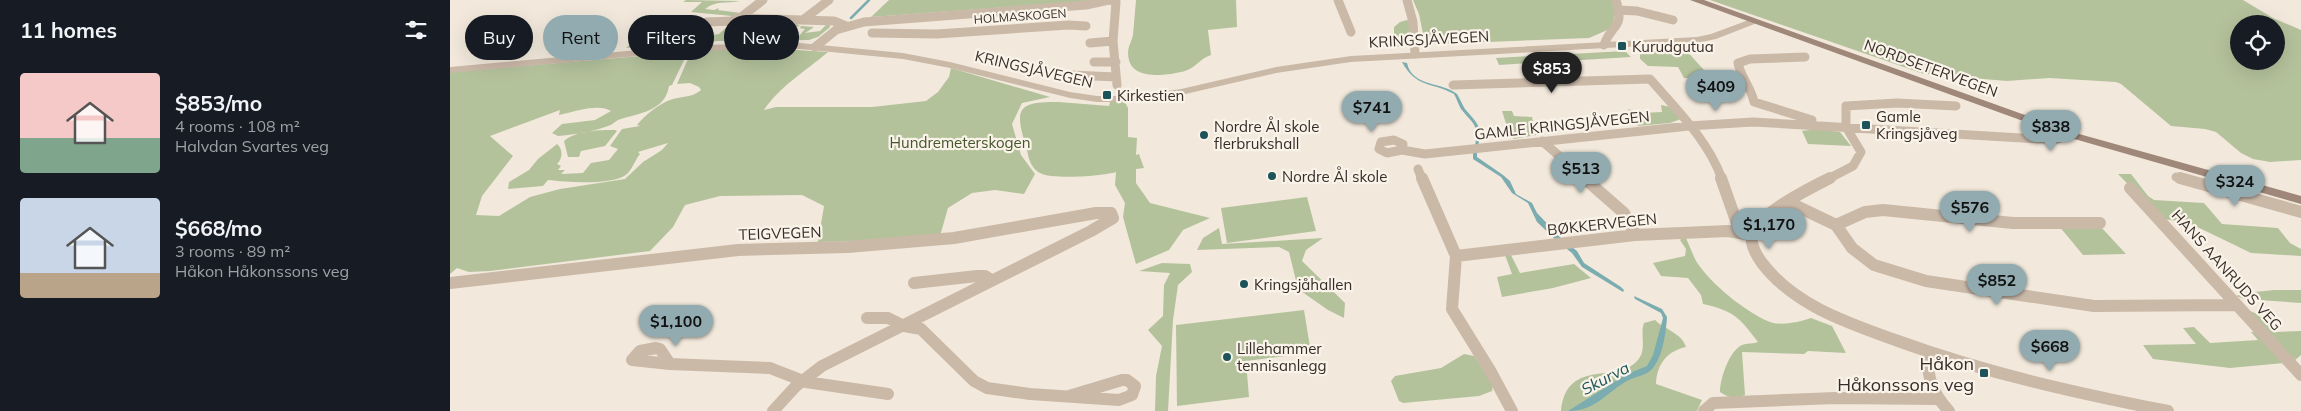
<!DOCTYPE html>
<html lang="en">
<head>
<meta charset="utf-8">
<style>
	:root { --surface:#171b24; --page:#242831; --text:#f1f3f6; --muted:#9ea1a6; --accent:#92abb0 }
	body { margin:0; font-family:Mulish,sans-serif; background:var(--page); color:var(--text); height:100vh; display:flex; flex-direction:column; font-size:19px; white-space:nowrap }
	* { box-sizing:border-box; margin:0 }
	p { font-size:16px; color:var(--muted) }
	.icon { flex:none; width:28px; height:28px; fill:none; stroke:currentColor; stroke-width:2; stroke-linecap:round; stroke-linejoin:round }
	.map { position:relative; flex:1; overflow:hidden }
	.details { display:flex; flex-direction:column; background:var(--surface); width:450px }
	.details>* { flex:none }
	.guide { position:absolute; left:15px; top:15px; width:475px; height:45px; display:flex; gap:10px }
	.fabs { position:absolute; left:1780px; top:15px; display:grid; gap:10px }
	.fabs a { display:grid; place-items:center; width:55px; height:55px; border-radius:50%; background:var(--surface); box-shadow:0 5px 20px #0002; font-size:25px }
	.price { position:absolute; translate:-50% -42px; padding:0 11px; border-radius:18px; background:var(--accent); color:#111; font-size:16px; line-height:32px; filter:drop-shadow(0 1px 2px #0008) }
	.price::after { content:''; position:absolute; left:50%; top:30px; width:15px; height:11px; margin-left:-8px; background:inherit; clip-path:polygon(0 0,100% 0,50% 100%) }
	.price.selected { background:#222; color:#fff }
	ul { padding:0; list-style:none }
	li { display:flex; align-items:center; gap:15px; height:125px; padding:0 20px }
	li span { display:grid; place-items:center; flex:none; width:140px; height:100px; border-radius:5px; color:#555 }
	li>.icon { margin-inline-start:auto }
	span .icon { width:60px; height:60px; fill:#fffc; stroke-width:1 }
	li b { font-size:21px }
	h2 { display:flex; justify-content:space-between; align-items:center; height:60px; padding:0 20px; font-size:21px }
	.chip { padding:0 18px; border-radius:22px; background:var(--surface); box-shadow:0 5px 20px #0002; font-size:18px; line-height:45px }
	.chip.selected { background:var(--accent); color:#111 }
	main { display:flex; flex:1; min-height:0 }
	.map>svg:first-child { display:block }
	.green { fill:#b4c29c; fill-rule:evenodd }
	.water { fill:#7bacb0 }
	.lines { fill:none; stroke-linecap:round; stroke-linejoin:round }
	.stream { stroke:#7bacb0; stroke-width:2.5 }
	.minor-far1 { stroke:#cbb9a8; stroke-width:9 }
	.minor { stroke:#cbb9a8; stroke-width:12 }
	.tertiary { fill:#cbb9a8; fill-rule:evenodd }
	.secondary { fill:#9f8879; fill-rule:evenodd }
	.poi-dot { fill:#1d545a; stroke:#faf3e9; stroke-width:2 }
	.labels { text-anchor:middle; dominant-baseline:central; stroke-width:4.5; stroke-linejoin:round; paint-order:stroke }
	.far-street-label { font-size:12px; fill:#372d28; stroke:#faf3e9 }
	.street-label { font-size:15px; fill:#372d28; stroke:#faf3e9 }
	.poi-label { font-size:15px; fill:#372d28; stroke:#faf3e9; text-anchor:start }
	.park-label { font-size:15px; fill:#46562c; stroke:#faf3e9 }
	.water-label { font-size:16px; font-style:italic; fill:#1d545a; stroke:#faf3e9 }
	.near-poi-label { font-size:18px; fill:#372d28; stroke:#faf3e9; text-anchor:end }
</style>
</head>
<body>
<main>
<section class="details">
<h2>11 homes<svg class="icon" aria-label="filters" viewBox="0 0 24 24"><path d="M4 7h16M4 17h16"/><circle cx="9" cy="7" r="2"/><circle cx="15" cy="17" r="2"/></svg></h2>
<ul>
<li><span style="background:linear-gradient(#f6c9c9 65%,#7fa58c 0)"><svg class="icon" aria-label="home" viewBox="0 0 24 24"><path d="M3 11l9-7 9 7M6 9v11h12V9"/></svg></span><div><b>$853/mo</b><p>4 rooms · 108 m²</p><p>Halvdan Svartes veg</p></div></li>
<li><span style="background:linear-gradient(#c9d6e8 75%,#b9a48a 0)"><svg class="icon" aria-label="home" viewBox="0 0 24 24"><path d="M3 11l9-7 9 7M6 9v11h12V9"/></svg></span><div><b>$668/mo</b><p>3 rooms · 89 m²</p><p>Håkon Håkonssons veg</p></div></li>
</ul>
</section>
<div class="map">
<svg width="1851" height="411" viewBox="0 0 1851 411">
	<rect width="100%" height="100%" fill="#f2e9dc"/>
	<path class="green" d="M236 0 290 1C277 4 266 0 255 9L264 10 269 8 268 10 291 13 282 16 241 12 252 2H233Z
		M439 0H652L421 17Z
		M686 0H786L787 27 758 30 761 55C751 58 745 68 735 71 720 75 684 81 679 60 676 48 681 44 683 35 684 23 685 12 686 0Z
		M963 0H1163L1166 10 1162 28 1139 38 986 44 974 39 969 14Z
		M1260 0H1793L1823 18 1851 30V160L1820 162 1803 159 1791 153 1766 132 1755 129 1721 126 1671 84 1666 82 1599 78 1557 81 1474 74ZM1789 24H1826V61H1789Z
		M213 18 239 26 227 30 195 33 207 20Z
		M957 20 959 21V43L956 46 943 47 941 43 944 36V27L950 22Z
		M296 21 287 29 280 30 276 36C285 36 290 35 295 28H289L309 26 301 29 297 35H305L314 29 309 28 311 25H335L336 27H328L318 34 330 33 338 28 337 24 341 21 350 26 342 28 338 35H350L355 29 350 28 351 26 364 27 355 33 370 31 379 22 380 27 368 37 359 40 267 41 176 48C189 33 236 48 246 31L235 29 255 23 261 26 257 29H263L255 36 269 34 280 24Z
		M316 48 378 52C356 71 330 86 314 110L326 107H422L476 101 488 92 499 77 501 68 600 97 572 103 562 124 571 155 585 174 574 194 545 190 522 193 498 208 490 236 414 241 368 242 374 206 352 195 270 196 235 205 223 227 200 251 40 271 19 272 7 268 0 274V72L238 52 222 85 219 86C215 112 188 113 168 120 164 122 162 125 158 126 146 131 122 135 108 136L102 133 112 124 145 120 161 111C148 103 124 112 109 115L110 110 40 136 63 156 32 196 26 215 49 216 80 197 110 189 175 179 193 162 212 150 218 143 188 152 190 154C185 160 183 168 177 174 163 186 116 182 98 180L93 186 58 189 59 182 79 170 88 159 107 144C113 149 113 158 107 164L111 166 108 170H115L111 174 133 173 141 163 159 160 168 149 160 146 172 129 190 126 187 125C195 115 209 104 220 100 230 96 242 98 251 90L249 87 240 83 227 84 238 59 248 50Z
		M1235 49 1261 78H1234L1228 67 1198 66 1190 59V54L1195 52Z
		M1175 51 1181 57 1049 65 1046 58Z
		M609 102 659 106 660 102H675L678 108V137L687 138 686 155 689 154 694 168 686 169V183L700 203 760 218 733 230 719 250 686 264 673 217 675 203 665 185 666 172C653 176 602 180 590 173 578 166 579 155 575 143 563 105 572 102 609 102Z
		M1211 105 1221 107 1231 119 1220 123 1188 126 1178 109 1193 113 1212 112Z
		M1052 111H1062L1064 116 1082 117 1086 135 1064 139 1060 136Z
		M1366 129 1390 132 1401 146 1358 144 1352 131Z
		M165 130 167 131 155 146 131 151 129 157H118L114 141C127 130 149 130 165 130Z
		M1668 174H1681L1698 196 1704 200 1754 203 1772 224 1828 228 1840 243 1851 249V256L1801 253 1737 222 1712 219Z
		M857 197 866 231 777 243 771 208Z
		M1609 226 1651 227 1676 254 1633 255Z
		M769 228 772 244 873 238 856 250 852 261 895 303 894 318 878 310 848 289 839 252 829 247 747 250 753 238Z
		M1235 236C1239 244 1242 253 1246 261 1260 283 1295 312 1320 322 1331 326 1350 322 1361 318L1382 326 1396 353 1358 351 1354 354 1292 352 1295 395C1286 399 1278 398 1270 392 1270 379 1279 351 1292 345 1296 343 1304 344 1308 342 1289 317 1284 311 1253 304L1251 295 1238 278 1211 276 1203 263 1235 256 1236 249 1230 240Z
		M1055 255H1061L1070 273 1124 264 1141 278 1103 288 1052 297 1047 277 1062 274Z
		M712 263 740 264 742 272 728 285 723 320 718 411H705L706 376 712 346 698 330 713 316 714 285 720 273 689 271Z
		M1824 290H1851V303L1794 299 1786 296 1795 293Z
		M854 310 861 353 796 361 799 397 727 406 726 325Z
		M1798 310 1807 314 1826 332 1851 331V355L1844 361Z
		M1205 320C1215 330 1232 333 1236 347 1217 351 1207 364 1206 384L1252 400 1247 411H1111C1117 355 1171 387 1190 357 1196 347 1190 334 1194 323Z
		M1744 327 1760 343 1808 340 1801 332H1805L1834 363 1780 368 1703 359 1693 345 1746 344 1733 328Z
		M1014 354 1024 356 1043 384 1042 391 1029 396 953 403 949 401 941 381 945 376 991 368Z"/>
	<path class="water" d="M952 62 957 63C962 87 993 82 1007 94 1010 99 1012 104 1015 109 1025 121 1035 128 1028 145H1025C1030 125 1022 123 1011 109 1008 104 1007 99 1004 94 982 82 966 88 952 62Z
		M1023 152H1027V157L1053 175 1060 181 1066 194 1082 203 1087 213 1113 240 1127 251 1134 263 1171 287 1174 290 1173 292 1132 267 1122 253 1108 242 1087 222 1078 203 1062 193 1051 177 1023 159Z
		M1184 296 1212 309 1217 317C1216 332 1213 356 1203 368 1196 376 1187 376 1179 380 1156 392 1147 411 1118 411L1177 374 1197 366 1203 355 1213 318 1211 313 1185 299Z"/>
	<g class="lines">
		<path class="stream" d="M401 18 419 0"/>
		<path class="minor-far1" d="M659 0 666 2 663 41 667 85
			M888 0 901 32
			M957 0 963 22 965 54
			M1169 10 1187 11 1223 20
			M290 18 313 0
			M292 19 283 20 288 18 384 21 396 26
			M354 19 379 0
			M256 22 284 21
			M422 33 487 34 619 25 636 26
			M640 43 663 41
			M1154 45C1162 22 1175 30 1166 0
			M365 47 386 30 414 22 636 5 659 0
			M1355 57 1300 59 1288 63C1290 76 1301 87 1304 102L1362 120
			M644 62H666
			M621 75 666 77
			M1003 85 1200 79C1227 110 1258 140 1272 179
			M944 140 953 144 952 150 937 153 929 149 931 142Z
			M1092 141 1136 179
			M952 150 975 154 1239 126 1303 122 1589 139H1608L1618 134
			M968 169 972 179
			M1726 177 1734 179
			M1378 179 1403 166 1411 152 1396 127V106L1447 103 1506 106"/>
		<path class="minor" d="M972 178 1006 256 1002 309 1041 372 1062 411
			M1134 178 1174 213 1185 235
			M1271 178 1290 232
			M1380 178C1359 189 1310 212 1302 235 1300 244 1307 256 1312 263 1345 306 1398 323 1448 341 1536 373 1626 393 1718 411
			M1730 178 1851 212
			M1680 188 1851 375
			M1338 202 1386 225 1402 248 1424 265 1476 281 1644 306 1787 305
			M1386 225 1415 212 1433 210 1563 223H1650
			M1006 256 1185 235 1278 231 1296 234
			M0 283 288 250 398 247 504 238 646 213H661L663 218 641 231 372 366 346 386 323 411
			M464 283 527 276H535L541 280
			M417 318H438L454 326 471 329 524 381 537 388 580 394 669 400 682 395 685 386 677 380H672L619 396
			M206 348 210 349 220 364 182 360 190 351Z
			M1478 353C1477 378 1482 393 1499 411
			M220 364 320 368 356 382 438 394
			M1254 411 1263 403 1385 398 1487 399"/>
		<path class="tertiary" d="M1304 18 1309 21 1307 23 1266 39 1247 43 901 62 826 73 731 95 678 102H647L620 98 500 68 453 59 350 49 243 51 0 73V67L243 45 350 43 453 53 500 62 620 92 647 96H678L731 89 826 67 901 56 1247 37 1261 34Z"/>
		<path class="secondary" d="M1240 0H1254L1622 132 1851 196V204L1614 136Z"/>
	</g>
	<g class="poi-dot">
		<rect x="1167" y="41" width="10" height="10" rx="2.5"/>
		<rect x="652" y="90" width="10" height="10" rx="2.5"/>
		<rect x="1411" y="120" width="10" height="10" rx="2.5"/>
		<circle cx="754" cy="135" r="5"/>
		<circle cx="822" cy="176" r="5"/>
		<circle cx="794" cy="284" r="5"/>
		<circle cx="777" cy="357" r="5"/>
		<rect x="1529" y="368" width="10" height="10" rx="2.5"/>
	</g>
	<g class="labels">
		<g class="far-street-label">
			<text transform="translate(570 16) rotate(-4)">HOLMASKOGEN</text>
		</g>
		<g class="street-label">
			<text transform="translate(979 39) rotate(-3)">KRINGSJÅVEGEN</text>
			<text transform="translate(1481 68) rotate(20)">NORDSETERVEGEN</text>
			<text transform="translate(584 69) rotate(13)">KRINGSJÅVEGEN</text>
			<text transform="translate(1112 125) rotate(-6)">GAMLE KRINGSJÅVEGEN</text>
			<text transform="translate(1152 224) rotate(-6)">BØKKERVEGEN</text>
			<text transform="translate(330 233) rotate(-2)">TEIGVEGEN</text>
			<text transform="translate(1777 270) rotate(48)">HANS AANRUDS VEG</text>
		</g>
		<g class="poi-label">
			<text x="1182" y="46">Kurudgutua</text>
			<text x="667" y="95">Kirkestien</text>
			<text x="1426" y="116">Gamle<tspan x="1426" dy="17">Kringsjåveg</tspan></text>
			<text x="764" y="126">Nordre Ål skole<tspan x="764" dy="17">flerbrukshall</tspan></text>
			<text x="832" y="176">Nordre Ål skole</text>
			<text x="804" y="284">Kringsjåhallen</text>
			<text x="787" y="348">Lillehammer<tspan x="787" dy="17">tennisanlegg</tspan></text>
		</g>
		<g class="park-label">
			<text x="510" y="142">Hundremeterskogen</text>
		</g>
		<g class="water-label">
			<text transform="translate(1155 378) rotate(-28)">Skurva</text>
		</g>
		<g class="near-poi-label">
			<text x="1524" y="363">Håkon<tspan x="1524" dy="21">Håkonssons veg</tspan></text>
		</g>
	</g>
</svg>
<div class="fabs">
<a><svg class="icon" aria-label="locate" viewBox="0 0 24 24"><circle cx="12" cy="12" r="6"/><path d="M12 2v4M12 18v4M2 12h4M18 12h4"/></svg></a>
</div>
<b class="price selected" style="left:1102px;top:94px">$853</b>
<b class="price" style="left:1266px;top:112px">$409</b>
<b class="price" style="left:922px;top:133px">$741</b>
<b class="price" style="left:1601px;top:152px">$838</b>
<b class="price" style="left:1131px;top:194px">$513</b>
<b class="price" style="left:1785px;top:207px">$324</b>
<b class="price" style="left:1520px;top:233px">$576</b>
<b class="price" style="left:1319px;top:250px">$1,170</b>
<b class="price" style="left:1547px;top:306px">$852</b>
<b class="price" style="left:226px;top:347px">$1,100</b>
<b class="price" style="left:1600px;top:372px">$668</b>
<div class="guide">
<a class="chip">Buy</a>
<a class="chip selected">Rent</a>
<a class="chip">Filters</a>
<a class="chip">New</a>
</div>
</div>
</main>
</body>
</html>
